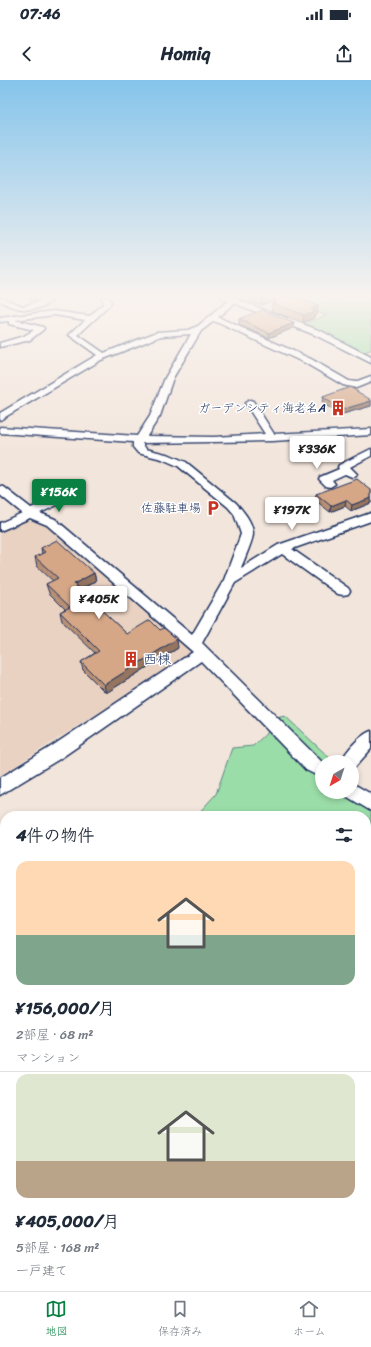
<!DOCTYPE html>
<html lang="ja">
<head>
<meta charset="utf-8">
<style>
	:root { --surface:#fff; --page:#f2f2f3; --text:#1f2937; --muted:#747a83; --line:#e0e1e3; --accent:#0b8043 }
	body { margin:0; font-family:Sriracha,"Klee One",sans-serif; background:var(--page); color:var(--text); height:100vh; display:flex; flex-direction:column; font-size:15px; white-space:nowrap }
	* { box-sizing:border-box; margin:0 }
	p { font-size:13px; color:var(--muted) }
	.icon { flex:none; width:22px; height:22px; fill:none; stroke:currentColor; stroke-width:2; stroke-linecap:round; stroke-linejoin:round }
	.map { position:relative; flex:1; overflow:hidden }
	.side { position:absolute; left:0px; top:731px; width:371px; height:480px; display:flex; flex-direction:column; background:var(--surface); border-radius:16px 16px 0 0; box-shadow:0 2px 6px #0003 }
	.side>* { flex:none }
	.needle { width:26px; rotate:219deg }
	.tools { position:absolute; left:315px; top:675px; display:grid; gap:8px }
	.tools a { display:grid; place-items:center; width:44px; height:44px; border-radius:50%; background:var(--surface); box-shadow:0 2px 6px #0003; font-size:20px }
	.price { position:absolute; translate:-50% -34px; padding:0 9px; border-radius:4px; background:#fff; color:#222; font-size:13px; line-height:26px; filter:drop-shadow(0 1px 2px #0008) }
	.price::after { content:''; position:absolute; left:50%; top:24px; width:12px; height:9px; margin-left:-6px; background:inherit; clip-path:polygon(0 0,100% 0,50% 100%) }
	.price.active { background:var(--accent); color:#fff }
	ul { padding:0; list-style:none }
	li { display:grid; align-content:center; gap:8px; height:212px; padding:0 16px }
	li+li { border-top:1px solid var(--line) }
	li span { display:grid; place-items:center; height:124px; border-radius:12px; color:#555 }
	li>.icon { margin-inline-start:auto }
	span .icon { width:72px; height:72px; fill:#fffc; stroke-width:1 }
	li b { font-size:17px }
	h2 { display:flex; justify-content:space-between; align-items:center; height:48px; padding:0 16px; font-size:17px }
	.status { display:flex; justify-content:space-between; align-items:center; height:28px; padding:0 20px; background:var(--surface); direction:ltr }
	.status svg { height:11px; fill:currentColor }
	header { display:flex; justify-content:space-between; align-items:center; height:52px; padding:0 16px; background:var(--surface); font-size:18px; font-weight:700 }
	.tab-bar { display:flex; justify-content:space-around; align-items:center; height:56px; border-top:1px solid var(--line); background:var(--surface); font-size:11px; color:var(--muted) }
	.tab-bar a { display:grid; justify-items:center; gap:2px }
	.tab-bar .active { color:var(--accent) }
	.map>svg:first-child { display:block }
	.built { fill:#e9d2c2 }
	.green { fill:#9bdda8; stroke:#5b8683 }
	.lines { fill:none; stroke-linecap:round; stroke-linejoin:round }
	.minor-casing { stroke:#1b2f5e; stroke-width:3 }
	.secondary-casing { stroke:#1b2f5e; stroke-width:3 }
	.minor { fill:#fff; fill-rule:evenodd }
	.secondary { fill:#fff; fill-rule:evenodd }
	.wall { fill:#b79074; stroke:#1b2f5e }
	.shaded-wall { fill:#95755e; stroke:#1b2f5e }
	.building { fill:#d5a787; stroke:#1b2f5e }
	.labels { text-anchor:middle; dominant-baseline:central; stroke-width:3; stroke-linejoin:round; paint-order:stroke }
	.far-poi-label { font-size:12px; fill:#1b2f5e; stroke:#fff; text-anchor:end }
	.poi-label { font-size:14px; fill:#1b2f5e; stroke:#fff; text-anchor:start }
</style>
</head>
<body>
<div class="status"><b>07:46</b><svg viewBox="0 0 49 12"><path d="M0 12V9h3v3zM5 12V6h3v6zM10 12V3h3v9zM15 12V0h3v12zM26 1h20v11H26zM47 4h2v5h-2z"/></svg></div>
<header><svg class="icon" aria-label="back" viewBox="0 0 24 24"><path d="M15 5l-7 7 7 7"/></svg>Homiq<svg class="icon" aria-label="share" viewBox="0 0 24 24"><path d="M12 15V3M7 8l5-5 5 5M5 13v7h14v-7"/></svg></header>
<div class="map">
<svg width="371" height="1211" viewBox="0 0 371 1211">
	<rect width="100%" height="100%" fill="#f2e5db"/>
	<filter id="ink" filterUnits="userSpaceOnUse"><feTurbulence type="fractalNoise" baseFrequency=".025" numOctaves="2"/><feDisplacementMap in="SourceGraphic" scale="8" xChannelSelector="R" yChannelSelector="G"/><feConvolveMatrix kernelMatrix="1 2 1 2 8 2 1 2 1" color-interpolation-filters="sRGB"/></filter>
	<g filter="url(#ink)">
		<path class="built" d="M26 440 39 442 48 448 190 571 186 576 0 696V450Z"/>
		<path class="green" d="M284 217H371V270L363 272 304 245 326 235 285 220Z
			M285 636 334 682H322V712H346L371 729V829L366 825V736H196L216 714 232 668 253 666 271 649 276 638Z
			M0 907 5 917V1073H0Z"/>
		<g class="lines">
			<defs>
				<path id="minor" d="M0 217 23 226 41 221 31 219V217H41L52 221C36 234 16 230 0 221Z
					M102 217H108L111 222 110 225 78 255 104 273 157 252 188 250 198 246 228 221 223 220V217H240L238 220 321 251 371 277V283L315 255 234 223 218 237 311 279 349 301 355 302 371 296V302L356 308 343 305 305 283 214 241 201 251 173 298 160 336 147 356 214 357 265 354 245 323 250 320 253 321 274 354 371 349V355L272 361 142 363 146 369 170 375 186 382 236 423C243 431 253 442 253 454 253 460 244 480 241 488L278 465 371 433V441L292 469 348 508 350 511 348 514 343 515 338 514 282 474 235 503 202 563 322 682V698L306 690 201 581 61 678 0 715V698L49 668 193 572 47 445 30 438 0 451V443L22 433 0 415V406L4 407 31 428 73 410H81L83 412 81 414 40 433 55 439 192 555 224 500 241 454 234 434 228 427 178 386 162 379 138 373 133 367V362L0 353V347L137 356 150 336 165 298 191 254 161 256 101 280 0 340V333L97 275 69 255 85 240 54 235 15 240 43 247 44 249 30 260 0 267V263L24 256 34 250 9 244V241L0 242V238L54 231 90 236 103 224Z
					M371 369V376L350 387 357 394 356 396 352 397 345 394 332 400 335 404 330 407 326 406 319 399 320 397 339 389 338 387 339 385Z
					M371 651V669L355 687 352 688V682H341C346 671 360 655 371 651Z
					M352 703 371 714V731L346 716 344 712H352Z"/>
				<path id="secondary" d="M371 984V1020L366 1022V986Z
					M124 1206H167L165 1211H122Z"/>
			</defs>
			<use href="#minor" class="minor-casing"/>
			<use href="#secondary" class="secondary-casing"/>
			<use href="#minor" class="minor"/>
			<use href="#secondary" class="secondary"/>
		</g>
		<path class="wall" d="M240 217H251V224L243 220Z
			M253 217 276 219 261 225 252 222Z
			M272 222 318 226 317 234 314 235V238L303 243 272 231 273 229H272Z
			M239 239 294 243 293 248 269 258 239 245Z
			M323 317 371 320V326L339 335 322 322Z
			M371 410V423L351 431 345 426 330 432 315 420 316 414Z
			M41 468 94 493 96 501 80 510 127 554 178 568 106 613 83 590 81 582 95 573 62 541 60 532 65 529 49 513 46 504 53 501 37 486 35 477 42 474Z"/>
		<path class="shaded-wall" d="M270 217H277L276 219 261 225V220Z
			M318 226 317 234 314 235V238L303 243 304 235 311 229Z
			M294 243 293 248 269 258V253Z
			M371 321V326L339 335 341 330Z
			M371 418V423L351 431 352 425Z
			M346 420 345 426 330 432 331 426Z
			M94 493 96 501 75 512 74 504Z
			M177 559 178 568 106 613 104 605Z
			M3 1158 5 1162V1174L0 1162V1159Z
			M18 1206H23L25 1211H20Z"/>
		<path class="building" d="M253 217H270L261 220Z
			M284 217H294L318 226 311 229 315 231 304 235 273 224 276 223 272 222Z
			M262 230 294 243 269 253 239 239Z
			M350 307 371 320V321L341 330 323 317Z
			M357 399 371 410V418L352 425 346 420 331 426 316 414Z
			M57 460 94 493 74 504 127 554 150 540 160 550 164 548 177 559 104 605 81 582 99 571 60 532 70 527 46 504 58 498 35 477 45 472 41 468Z
			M0 1162 5 1174V1206H18L20 1211H0Z"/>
	</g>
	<linearGradient id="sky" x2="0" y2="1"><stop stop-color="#85c4eb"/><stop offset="0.56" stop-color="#f9f3ef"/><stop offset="1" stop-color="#f9f3ef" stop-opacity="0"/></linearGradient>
	<rect width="371" height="386" fill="url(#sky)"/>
	<defs>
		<symbol id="building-bare" viewBox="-9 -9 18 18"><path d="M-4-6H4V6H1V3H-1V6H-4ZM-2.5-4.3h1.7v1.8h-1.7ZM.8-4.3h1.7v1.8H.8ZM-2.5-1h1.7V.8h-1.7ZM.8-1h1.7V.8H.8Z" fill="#c8321e" stroke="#fff" stroke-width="2.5" paint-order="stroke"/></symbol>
		<symbol id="parking-bare" viewBox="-9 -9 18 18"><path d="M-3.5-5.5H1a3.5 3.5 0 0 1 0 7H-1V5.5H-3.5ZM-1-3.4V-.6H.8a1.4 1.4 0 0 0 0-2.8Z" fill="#c8321e" stroke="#fff" stroke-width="2.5" paint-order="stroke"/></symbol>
	</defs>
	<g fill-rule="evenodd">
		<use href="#building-bare" x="327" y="317" width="22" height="22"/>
		<use href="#parking-bare" x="202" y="417" width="22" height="22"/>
		<use href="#building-bare" x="120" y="568" width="22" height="22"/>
	</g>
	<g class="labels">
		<g class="far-poi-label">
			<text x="326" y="328">ガーデンシティ海老名A</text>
			<text x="201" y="428">佐藤駐車場</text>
		</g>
		<g class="poi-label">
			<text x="143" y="579">西棟</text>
		</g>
	</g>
</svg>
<div class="tools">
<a><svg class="needle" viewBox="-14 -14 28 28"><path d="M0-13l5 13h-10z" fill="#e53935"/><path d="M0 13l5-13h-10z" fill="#747a83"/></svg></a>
</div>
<b class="price" style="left:317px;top:390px">¥336K</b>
<b class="price active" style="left:59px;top:433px">¥156K</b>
<b class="price" style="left:292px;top:451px">¥197K</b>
<b class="price" style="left:99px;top:540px">¥405K</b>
<section class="side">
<h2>4件の物件<svg class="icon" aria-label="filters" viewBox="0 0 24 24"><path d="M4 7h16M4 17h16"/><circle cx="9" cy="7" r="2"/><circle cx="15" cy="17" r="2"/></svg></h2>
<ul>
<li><span style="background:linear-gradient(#ffd9b3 60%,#7fa58c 0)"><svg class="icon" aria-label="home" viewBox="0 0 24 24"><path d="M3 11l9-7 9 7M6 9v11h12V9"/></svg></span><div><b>¥156,000/月</b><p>2部屋 · 68 m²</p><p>マンション</p></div></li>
<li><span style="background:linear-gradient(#dfe7d0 70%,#b9a48a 0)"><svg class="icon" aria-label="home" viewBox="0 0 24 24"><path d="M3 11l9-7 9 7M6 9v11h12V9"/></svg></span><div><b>¥405,000/月</b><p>5部屋 · 168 m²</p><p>一戸建て</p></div></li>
</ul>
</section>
</div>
<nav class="tab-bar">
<a class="active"><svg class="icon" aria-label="map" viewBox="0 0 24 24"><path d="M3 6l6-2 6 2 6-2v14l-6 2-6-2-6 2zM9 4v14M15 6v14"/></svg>地図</a>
<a><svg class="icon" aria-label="saved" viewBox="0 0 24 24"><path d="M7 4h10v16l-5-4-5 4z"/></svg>保存済み</a>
<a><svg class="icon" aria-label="home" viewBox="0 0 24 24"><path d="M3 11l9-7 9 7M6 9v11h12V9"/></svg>ホーム</a>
</nav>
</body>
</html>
